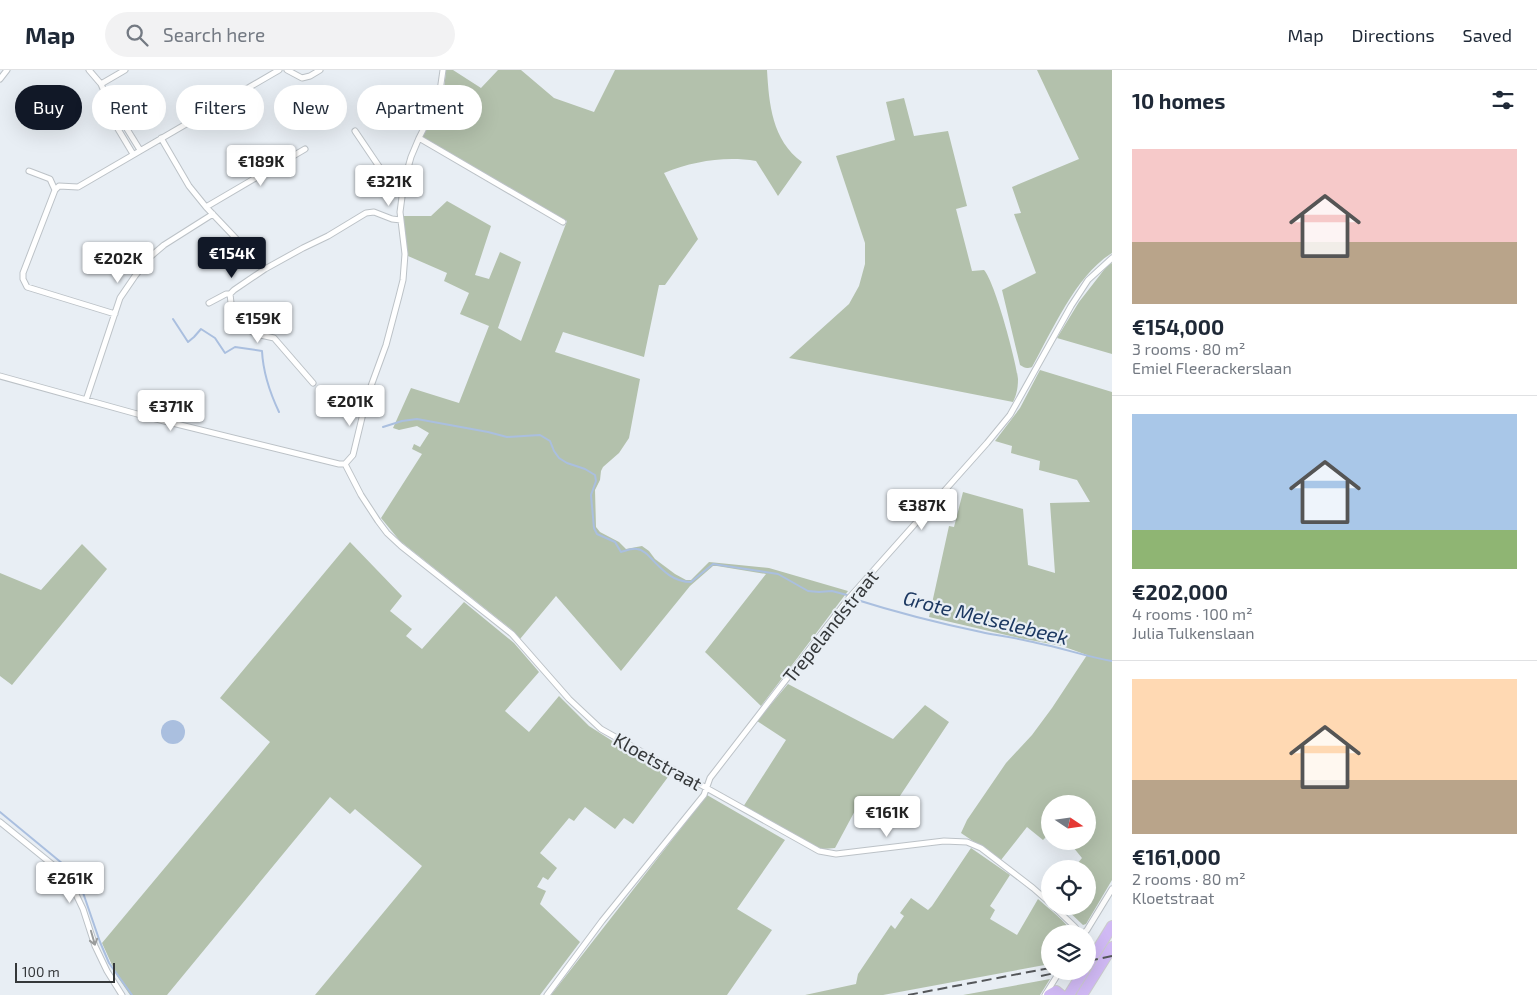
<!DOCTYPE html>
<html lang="en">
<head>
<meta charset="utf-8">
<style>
	:root { --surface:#fff; --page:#f2f2f3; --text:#1f2937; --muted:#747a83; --line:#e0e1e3; --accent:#111827 }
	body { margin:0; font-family:"Exo 2",sans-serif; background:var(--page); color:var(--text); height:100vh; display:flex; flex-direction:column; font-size:19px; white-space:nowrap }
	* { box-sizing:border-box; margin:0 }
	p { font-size:16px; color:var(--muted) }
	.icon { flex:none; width:28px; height:28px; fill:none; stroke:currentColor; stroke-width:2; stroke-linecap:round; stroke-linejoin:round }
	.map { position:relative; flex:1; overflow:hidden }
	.details { display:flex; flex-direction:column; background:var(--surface); width:425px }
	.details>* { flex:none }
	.hud { position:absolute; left:15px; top:15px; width:475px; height:45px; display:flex; gap:10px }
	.needle { width:32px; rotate:103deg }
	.buttons { position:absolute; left:1041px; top:725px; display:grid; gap:10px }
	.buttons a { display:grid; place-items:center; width:55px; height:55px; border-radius:50%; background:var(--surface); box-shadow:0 5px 20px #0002; font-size:25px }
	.scale { position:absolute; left:15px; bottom:12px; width:100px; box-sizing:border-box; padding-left:5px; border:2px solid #35383a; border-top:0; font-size:14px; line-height:18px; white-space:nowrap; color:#35383a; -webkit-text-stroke:4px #e8eef4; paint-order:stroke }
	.price { position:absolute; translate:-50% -42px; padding:0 11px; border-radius:5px; background:#fff; color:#222; font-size:16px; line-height:32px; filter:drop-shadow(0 1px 2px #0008) }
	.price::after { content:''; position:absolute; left:50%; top:30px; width:15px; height:11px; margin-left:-8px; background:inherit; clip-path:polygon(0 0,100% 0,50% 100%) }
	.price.selected { background:var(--accent); color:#fff }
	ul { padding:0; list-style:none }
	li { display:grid; align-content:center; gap:10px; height:265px; padding:0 20px }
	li+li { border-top:1px solid var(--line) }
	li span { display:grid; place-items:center; height:155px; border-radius:0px; color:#555 }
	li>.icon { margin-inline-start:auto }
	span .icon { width:90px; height:90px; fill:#fffc; stroke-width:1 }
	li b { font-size:21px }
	h2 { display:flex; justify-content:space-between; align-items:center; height:60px; padding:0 20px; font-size:21px }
	.chip { padding:0 18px; border-radius:22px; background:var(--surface); box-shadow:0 5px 20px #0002; font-size:18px; line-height:45px }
	.chip.selected { background:var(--accent); color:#fff }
	header { display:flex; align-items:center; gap:30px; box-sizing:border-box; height:70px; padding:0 25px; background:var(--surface); border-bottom:1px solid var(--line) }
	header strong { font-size:24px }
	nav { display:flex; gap:28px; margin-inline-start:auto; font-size:18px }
	.search { width:350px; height:45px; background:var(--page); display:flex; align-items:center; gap:12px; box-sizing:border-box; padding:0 18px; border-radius:28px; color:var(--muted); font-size:19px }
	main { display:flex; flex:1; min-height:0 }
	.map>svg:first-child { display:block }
	.green { fill:#b3c1ac }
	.water { fill:#aabfdf }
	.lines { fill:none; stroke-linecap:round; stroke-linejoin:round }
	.stream { stroke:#aabfdf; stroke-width:2 }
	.street-casing { stroke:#bcc2c7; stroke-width:7 }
	.highway-casing { stroke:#cacbcc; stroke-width:12 }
	.street { stroke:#fff; stroke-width:5 }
	.highway { stroke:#d0b9f4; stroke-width:10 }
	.rail { stroke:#54575a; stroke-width:2; stroke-dasharray:10 5; stroke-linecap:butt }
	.oneway { stroke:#9a9c9c }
	.labels { text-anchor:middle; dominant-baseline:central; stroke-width:4.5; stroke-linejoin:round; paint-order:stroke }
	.street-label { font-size:19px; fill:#35383a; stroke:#e8eef4 }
	.water-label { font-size:20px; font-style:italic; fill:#1c3861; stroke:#e8eef4 }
</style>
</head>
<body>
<header>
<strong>Map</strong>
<div class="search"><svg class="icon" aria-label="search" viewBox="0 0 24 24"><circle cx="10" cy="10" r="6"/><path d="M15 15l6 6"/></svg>Search here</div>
<nav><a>Map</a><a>Directions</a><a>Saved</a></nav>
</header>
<main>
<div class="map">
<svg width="1112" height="925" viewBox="0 0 1112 925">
	<rect width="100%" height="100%" fill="#e8eef4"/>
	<path class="green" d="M446 0H453L481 18 498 0H521L554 28 594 42 615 0H767C769 34 772 70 802 92L778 126 756 91C725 86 694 91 664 103L698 169 665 215H659L644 287 563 262 555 282 640 309 629 368 619 383 603 397 601 401 600 410 595 420 596 457 600 462 619 472 626 479 642 476 649 481 655 489 675 504 686 510H691L709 492 769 498 848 521 761 636 705 582 766 504 717 496H713L690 516 621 601 556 526 520 569 511 559 400 471 381 448 422 384 412 379 414 374 420 377 429 363 417 356 399 360 393 358 411 318 459 333 489 256 460 244 469 223 444 211 447 203 408 186 403 146H431L447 131 491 156 475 205 489 209 500 182 521 192 498 258 521 271 567 151 422 68 443 29Z
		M1037 0H1112V183C1076 205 1052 261 1032 297 1026 299 1025 298 1020 295L1002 220 1036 203 1014 144 1021 143 1012 117 1079 89Z
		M904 28 914 66 948 61 967 136 956 139 972 201 984 200C995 212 1016 291 1018 309 1018 317 1017 324 1013 332L789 288 849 234 859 216 865 194V173L836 86 895 70 886 32Z
		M1112 193V284L1057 268 1079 232 1107 196Z
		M1040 300 1112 322V810L1086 854 1083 855 1063 836H1088V799H1073L1082 788 1073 777 1077 771H1088V734H1050V767L1047 766 1043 770 1027 757 1001 790 961 763 967 750 1006 693 1032 665 1052 638 1087 585 1062 576 1019 568 929 547 949 456 954 457 963 422 1023 439 1028 495 1055 503 1050 433 1090 432 1077 410 1039 400 1040 391 1011 383 1012 376 995 371 1020 338Z
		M350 472 402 526 390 541 412 559 406 566 422 579 464 532 514 573 539 602 505 641 529 662 559 626 589 656 628 681 671 703 633 754 624 748 615 759 585 737 574 751 569 748 540 783 557 798 548 810 543 807 537 817 546 821 540 834 580 872 540 925H315L422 796 355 739 350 744 330 727 167 925H130L117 906 102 873 270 672 220 628Z
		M82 474 107 499 12 615 0 606V503L41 520Z
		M788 614 893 669 925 635 949 652 884 750 865 739 864 740 857 737 835 778 823 779 811 775 743 737 786 670 757 651Z
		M707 725 785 770 737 839 772 860 727 925H551Z
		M971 778 1010 805 990 836 995 840 990 849 1017 865 1038 829C1050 840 1065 850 1073 864H1050V894L883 925H805L856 914 858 904 891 855 895 859 904 846 900 843 911 828 928 840 932 836Z
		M1050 909 1040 925H963Z"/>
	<path class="water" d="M161 662a12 12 0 1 1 24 0a12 12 0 1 1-24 0Z"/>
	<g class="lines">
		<path class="stream" d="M173 249 188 272 194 267 201 259 215 268 225 283 235 277 262 281C263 301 270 323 279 342
			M383 357 402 351 417 349 488 362 507 367 540 365 550 371 554 381 559 388 567 393 585 399 595 405 596 411 591 425 594 458 597 464 615 472 621 482C625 481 632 478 637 479 651 480 662 512 691 512L713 494 778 504 808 521 819 522 832 521 847 525
			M854 529C895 542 938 553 981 562 999 566 1019 568 1037 573 1063 578 1087 587 1112 591
			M0 742 63 794
			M79 811 100 872 109 893 132 925"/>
		<defs>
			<path id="street" d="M89 0 101 14 113 42 112 49 133 84
				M287 0 302 8 310 6 320 0
				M0 9 7 0
				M101 14 125 0
				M113 42 119 46 140 80
				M355 61 380 98 406 104
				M161 68 189 116 206 137 265 199
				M419 68 563 152
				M29 101 50 109 55 120
				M206 137 305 79
				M230 224 231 233 249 260 256 264 274 268 313 313
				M209 233 226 224H230L234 220 265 199 303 178 328 166 366 143 374 142 392 149 401 150
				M115 244 27 217 23 209V203L55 120 59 116 78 117 279 0
				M0 306 148 347 339 394H345
				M86 330 120 228 135 206 150 187 164 175 213 144
				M345 394 361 425 378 451 387 463 401 476 512 564 569 629 601 659 819 781 836 784 944 771 967 772 981 778 1033 818 1050 833
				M345 394 353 385 367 327 386 275 399 226 403 210 405 184 400 142 404 112 411 87 419 68 439 28 443 0
				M0 752 64 804 72 816 83 839 95 876 107 901 122 925
				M1053 836 1075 857 1080 864
				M1083 864 1087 860 1112 819
				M547 925 602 851 704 725 710 708 849 528 987 373 1010 345 1071 236 1088 210 1112 188
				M1045 925 1060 901"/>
			<path id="highway" d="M1088 895 1112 856
				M1049 925 1056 921 1061 925
				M1069 925 1084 901
				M1082 925 1112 877"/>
		</defs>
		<use href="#street" class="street-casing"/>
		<use href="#highway" class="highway-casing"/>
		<use href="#street" class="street"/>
		<use href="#highway" class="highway"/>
		<path class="rail" d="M1088 891 1112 886
			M1041 906 1064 901
			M908 925 1050 898"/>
	</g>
	<defs><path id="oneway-shaft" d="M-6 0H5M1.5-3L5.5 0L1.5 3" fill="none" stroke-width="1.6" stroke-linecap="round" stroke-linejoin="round" transform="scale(1.25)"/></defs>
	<use class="oneway" href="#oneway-shaft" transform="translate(93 868) rotate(74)"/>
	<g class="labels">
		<g class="street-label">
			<text transform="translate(830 556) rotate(-51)">Trepelandstraat</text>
			<text transform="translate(658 691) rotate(29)">Kloetstraat</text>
		</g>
		<g class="water-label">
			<text transform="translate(986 547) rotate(14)">Grote Melselebeek</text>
		</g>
	</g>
</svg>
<div class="buttons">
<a><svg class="needle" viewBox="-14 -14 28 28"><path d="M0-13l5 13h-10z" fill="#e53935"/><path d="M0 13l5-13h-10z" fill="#747a83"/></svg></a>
<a><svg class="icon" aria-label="locate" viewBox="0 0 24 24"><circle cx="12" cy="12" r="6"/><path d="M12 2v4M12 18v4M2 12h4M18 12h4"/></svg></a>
<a><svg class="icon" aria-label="layers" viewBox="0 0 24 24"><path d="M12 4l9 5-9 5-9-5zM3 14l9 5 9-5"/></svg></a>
</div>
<div class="scale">100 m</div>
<b class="price" style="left:261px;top:117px">€189K</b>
<b class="price" style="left:389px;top:137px">€321K</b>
<b class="price selected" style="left:232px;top:209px">€154K</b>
<b class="price" style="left:118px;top:214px">€202K</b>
<b class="price" style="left:258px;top:274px">€159K</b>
<b class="price" style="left:350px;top:357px">€201K</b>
<b class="price" style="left:171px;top:362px">€371K</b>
<b class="price" style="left:922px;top:461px">€387K</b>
<b class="price" style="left:887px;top:768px">€161K</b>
<b class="price" style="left:70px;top:834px">€261K</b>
<div class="hud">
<a class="chip selected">Buy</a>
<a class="chip">Rent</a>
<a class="chip">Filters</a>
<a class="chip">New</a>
<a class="chip">Apartment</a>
</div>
</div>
<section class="details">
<h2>10 homes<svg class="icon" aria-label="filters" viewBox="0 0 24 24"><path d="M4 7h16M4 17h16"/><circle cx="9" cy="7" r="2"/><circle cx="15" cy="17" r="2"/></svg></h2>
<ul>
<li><span style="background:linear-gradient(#f6c9c9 60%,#b9a48a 0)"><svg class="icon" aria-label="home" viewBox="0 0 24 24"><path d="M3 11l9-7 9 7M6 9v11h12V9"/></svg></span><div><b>€154,000</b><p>3 rooms · 80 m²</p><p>Emiel Fleerackerslaan</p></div></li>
<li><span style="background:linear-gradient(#a9c7e8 75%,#8fb573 0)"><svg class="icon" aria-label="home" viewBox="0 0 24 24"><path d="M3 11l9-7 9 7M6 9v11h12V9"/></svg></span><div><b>€202,000</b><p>4 rooms · 100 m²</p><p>Julia Tulkenslaan</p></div></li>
<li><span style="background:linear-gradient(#ffd9b3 65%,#b9a48a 0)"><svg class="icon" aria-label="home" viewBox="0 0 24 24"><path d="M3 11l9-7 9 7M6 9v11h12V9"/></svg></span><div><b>€161,000</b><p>2 rooms · 80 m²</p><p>Kloetstraat</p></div></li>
</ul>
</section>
</main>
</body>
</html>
